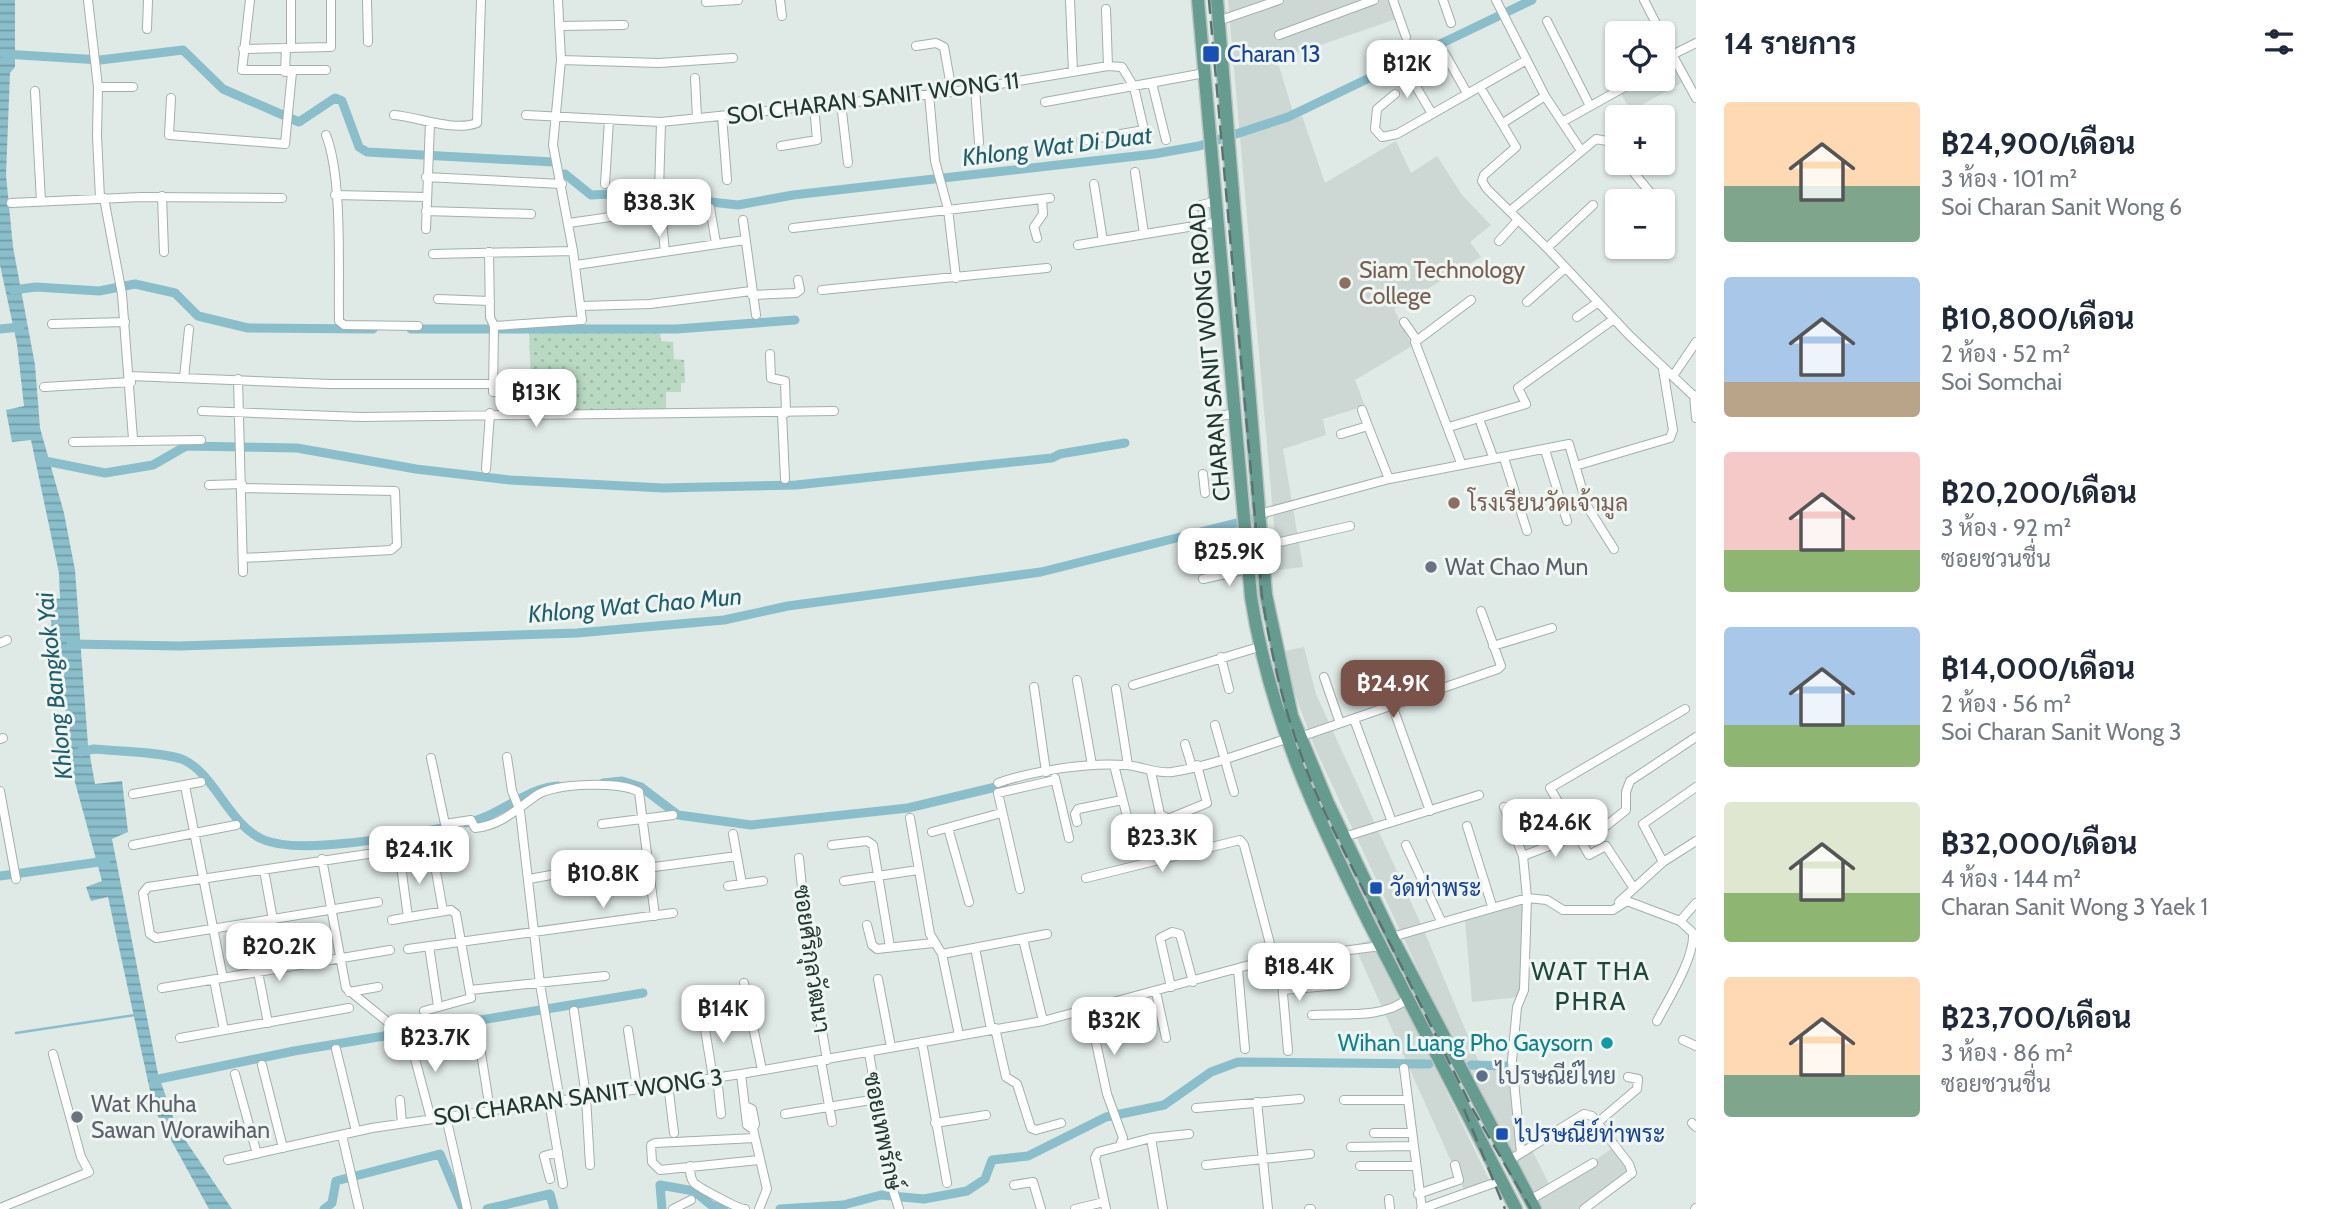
<!DOCTYPE html>
<html lang="th">
<head>
<meta charset="utf-8">
<style>
	:root { --surface:#fff; --page:#f6f6f7; --text:#1f2937; --muted:#747a83; --accent:#795249 }
	body { margin:0; font-family:Cabin,Sarabun,sans-serif; background:var(--page); color:var(--text); height:100vh; display:flex; flex-direction:column; font-size:26px; white-space:nowrap }
	* { box-sizing:border-box; margin:0 }
	p { font-size:23px; color:var(--muted) }
	.icon { flex:none; width:38px; height:38px; fill:none; stroke:currentColor; stroke-width:2; stroke-linecap:round; stroke-linejoin:round }
	.map { position:relative; flex:1; overflow:hidden }
	.panel { display:flex; flex-direction:column; background:var(--surface); width:630px }
	.panel>* { flex:none }
	.tools { position:absolute; left:1605px; top:21px; display:grid; gap:14px }
	.tools a { display:grid; place-items:center; width:70px; height:70px; border-radius:7px; background:var(--surface); box-shadow:0 2px 5px #0004; font-size:35px }
	.price { position:absolute; translate:-50% -60px; padding:0 16px; border-radius:14px; background:#fff; color:#222; font-size:23px; line-height:46px; filter:drop-shadow(0 2px 4px #0008) }
	.price::after { content:''; position:absolute; left:50%; top:42px; width:21px; height:16px; margin-left:-10px; background:inherit; clip-path:polygon(0 0,100% 0,50% 100%) }
	.price.selected { background:var(--accent); color:#fff }
	ul { padding:0; list-style:none }
	li { display:flex; align-items:center; gap:21px; height:175px; padding:0 28px }
	li span { display:grid; place-items:center; flex:none; width:196px; height:140px; border-radius:7px; color:#555 }
	li>.icon { margin-inline-start:auto }
	span .icon { width:84px; height:84px; fill:#fffc; stroke-width:1 }
	li b { font-size:30px }
	h2 { display:flex; justify-content:space-between; align-items:center; height:84px; padding:0 28px; font-size:30px }
	main { display:flex; flex:1; min-height:0 }
	.map>svg:first-child { display:block }
	.built { fill:#cdd8d4 }
	.grass { fill:url(#grass-dots) }
	.water { fill:url(#water-rules) }
	.lines { fill:none; stroke-linecap:round; stroke-linejoin:round }
	.stream { stroke:#8abecb; stroke-width:2.5 }
	.canal { stroke:#8abecb; stroke-width:9 }
	.street-casing { stroke:#a2b0ac; stroke-width:10 }
	.primary-casing { stroke:#bcc3c2; stroke-width:15 }
	.street { stroke:#fff; stroke-width:8 }
	.primary { stroke:#669b90; stroke-width:12 }
	.rail { stroke:#5b736e; stroke-width:2.5; stroke-dasharray:14 7; stroke-linecap:butt }
	.transit-dot { fill:#1a4fb4; stroke:#eff6f2; stroke-width:2.5 }
	.education-dot { fill:#8d6e63; stroke:#eff6f2; stroke-width:2.5 }
	.worship-dot { fill:#6b7280; stroke:#eff6f2; stroke-width:2.5 }
	.culture-dot { fill:#0f9aa8; stroke:#eff6f2; stroke-width:2.5 }
	.service-dot { fill:#5c6f8a; stroke:#eff6f2; stroke-width:2.5 }
	.labels { text-anchor:middle; dominant-baseline:central; stroke-width:6; stroke-linejoin:round; paint-order:stroke }
	.transit-label { font-size:23px; fill:#164399; stroke:#eff6f2; text-anchor:start }
	.street-label { font-size:23px; fill:#213732; stroke:#eff6f2 }
	.education-label { font-size:23px; fill:#785e54; stroke:#eff6f2; text-anchor:start }
	.worship-label { font-size:23px; fill:#5b616d; stroke:#eff6f2; text-anchor:start }
	.culture-label { font-size:23px; fill:#0d838f; stroke:#eff6f2; text-anchor:end }
	.service-label { font-size:23px; fill:#4e5e75; stroke:#eff6f2; text-anchor:start }
	.water-label { font-size:24px; font-style:italic; fill:#205e6e; stroke:#eff6f2 }
	.quarter-label { font-size:26px; letter-spacing:2px; fill:#1f483f; stroke:#eff6f2 }
</style>
</head>
<body>
<main>
<div class="map">
<svg width="1696" height="1209" viewBox="0 0 1696 1209">
	<defs>
		<pattern id="grass-dots" width="8" height="8" patternUnits="userSpaceOnUse" patternTransform="scale(1.75)"><rect width="8" height="8" fill="#b9d9c3"/><path d="M2 2h.1M6 6h.1" fill="none" stroke="#9fbba8" stroke-width="1.8" stroke-linecap="round"/></pattern>
		<pattern id="water-rules" width="6" height="5" patternUnits="userSpaceOnUse" patternTransform="scale(1.75)"><rect width="6" height="5" fill="#8abecb"/><path d="M0 2.5h6" fill="none" stroke="#709ba5"/></pattern>
	</defs>
	<rect width="100%" height="100%" fill="#dfe9e5"/>
	<path class="built" d="M1228 0H1396L1402 17 1277 60 1295 118 1302 116 1325 183 1396 141 1411 173 1437 156 1462 195 1491 225 1470 242 1481 257 1394 309 1412 346 1355 380 1365 406 1323 419 1326 435 1283 449 1303 567 1278 570Z
		M1673 65 1683 82 1631 111 1621 94 1648 79H1662L1663 70Z
		M1304 647 1316 694 1425 933 1478 1060 1515 1068 1525 1136 1552 1190 1617 1145 1636 1177 1590 1209H1538L1423 980 1315 748 1294 692 1285 651Z
		M1523 903 1524 934 1519 997 1472 1002 1465 919Z
		M1373 939 1490 1182 1464 1190 1354 945Z"/>
	<path class="grass" d="M660 331 661 341 673 342 674 359 684 360 685 383H681V392H666V414H532L529 332Z"/>
	<path class="water" d="M0 0H15V67L10 73 6 175 13 247 35 365 40 428 64 513 75 570 88 745 95 784 122 781 128 832 112 839 158 1074 177 1128 232 1209H209L154 1109 108 897 91 901 86 887 102 881 69 760 65 703H58L49 597 60 599 59 573 31 440 12 442 6 410 24 406 17 344 0 265Z"/>
	<g class="lines">
		<path class="stream" d="M16 1033 135 1015"/>
		<path class="canal" d="M4 54 100 60 183 50 223 89 299 122 335 98 342 101 359 147 367 152 553 162
			M565 174 591 195 630 193 738 205 793 195 1154 154 1199 146 1288 117 1532 0
			M13 290 36 287 99 291 135 284 175 293 198 316 248 328 373 329
			M0 329 20 327
			M411 329H677L795 320
			M40 460 105 473 153 465 186 446 297 448 416 469 510 480 663 488 796 485 1052 458 1060 454 1125 443
			M71 644 179 646 577 633 724 620 788 606 1041 572 1264 516
			M80 752 94 749C115 751 167 752 184 760 214 774 230 825 262 839 301 857 409 834 452 826
			M603 783 622 781 641 787 678 815 751 825 908 808 1004 785
			M466 823C499 817 525 788 558 786
			M0 876 106 861
			M1471 1065 1506 1066
			M154 1080 294 1051 643 993
			M324 1209 332 1203 336 1181 440 1154 463 1209
			M487 1209 550 1194 554 1209
			M662 1209 660 1185 694 1191 711 1205 724 1209
			M780 1209 843 1205 881 1195 924 1199 967 1191 985 1179 992 1160 1028 1156 1106 1117 1164 1105 1211 1072 1238 1062 1429 1064"/>
		<defs>
			<path id="street" d="M88 0 98 87 97 136 100 198
				M250 0 242 70H326
				M291 0V48
				M367 0 368 42
				M780 0 782 16
				M1070 0 1073 72
				M1393 0 1406 37
				M1443 0 1451 23
				M1496 0 1545 96 1580 149
				M1644 0 1661 33
				M706 2 738 0
				M1106 9 1108 66
				M1218 21 1279 0
				M1547 21 1590 106
				M559 26 624 25
				M147 29 148 0
				M1279 35 1374 0
				M1662 36 1696 98
				M916 46 936 43 944 47 952 92
				M243 49 331 47V0
				M1445 54 1467 93
				M1672 55 1696 43
				M561 60 659 63 733 58
				M1662 66 1674 59
				M285 72 286 48
				M1408 73 1431 112
				M695 78 697 118
				M1152 83 1166 140
				M98 87H133
				M1480 87 1516 147 1484 175 1482 181 1487 189 1550 251 1630 336 1696 398
				M975 88 979 143
				M35 91 41 201
				M929 94 935 161 948 209 956 278
				M1395 94 1377 109 1375 129 1382 137 1397 134 1525 61
				M171 98 169 135 285 144 292 72
				M1045 102 1205 73
				M841 103 848 163
				M394 115C419 117 453 132 477 123L481 0
				M526 115 661 122 952 92 1108 66 1122 67 1134 87 1144 130 1081 141
				M722 116 727 180
				M661 122 659 192 665 252
				M1562 122 1639 79
				M1503 123 1545 96
				M326 135C343 178 338 271 339 321L344 325 418 326
				M781 146 817 140 814 106
				M1626 163 1657 201
				M1135 172 1144 234
				M426 177 562 184
				M605 184 609 120
				M1094 184 1103 241
				M335 195 426 197
				M162 196 164 252
				M104 198 122 294 133 439
				M11 203 141 197 282 198
				M710 208 716 243
				M1662 208 1666 212
				M426 211 531 214
				M1510 211 1596 139 1607 141 1617 151
				M743 220 756 315
				M569 223 624 215
				M1195 226 1193 207 1217 201
				M793 228 1050 198
				M426 229 430 122
				M1037 238 1034 227 1043 214 1042 199
				M1499 241 1518 220
				M1078 245 1219 222
				M1547 248 1593 205
				M489 252 490 317 494 326 582 320 573 251 553 145 561 60 558 0
				M433 254 573 251
				M576 265 745 240
				M822 290 1047 268
				M752 295 796 293 800 290 798 280
				M438 299 490 301
				M1527 302 1565 268
				M582 306 650 304 751 291
				M1577 317 1597 303
				M1404 322 1416 339
				M52 324 125 322
				M494 326 493 392 521 391
				M770 354 771 378 785 381 786 413
				M130 376 330 384H487
				M1673 376 1696 342
				M184 378 189 329
				M238 379 243 572
				M44 387 131 382
				M1694 395 1696 418
				M1362 410 1368 426
				M202 411 362 417 834 411
				M782 413 785 479
				M1211 418 1235 413
				M1481 424 1493 457
				M1449 427 1526 404 1518 388 1614 319
				M1341 434 1368 426 1389 479
				M73 442 201 440
				M1545 450 1567 521
				M1504 458 1527 531
				M1461 463 1415 342 1471 300
				M1575 466 1670 438 1673 430 1663 369
				M486 469 490 413
				M1203 474 1205 493
				M209 485 242 484
				M242 488 395 491 397 545 391 550 243 558
				M1260 514 1389 479 1569 444 1587 506 1614 549
				M1263 546 1350 526
				M1196 547 1207 553 1214 546 1231 545 1234 552V572
				M1203 579 1248 569
				M0 643 7 640
				M1493 646 1552 628
				M1221 657 1229 689
				M1324 677 1340 723
				M1077 680 1092 765
				M1133 685 1259 647
				M1034 687 1046 772
				M1116 689 1128 765
				M1392 705 1430 811
				M1354 719 1392 822
				M1215 725 1234 792
				M1300 737 1498 669 1501 666 1481 611
				M0 739 3 738
				M1185 744 1192 767
				M507 757 512 791 520 811 540 984 560 1101
				M431 758 445 824 471 820 475 828C500 826 517 809 537 795 555 783 621 781 639 792L655 916
				M1114 765 1133 840
				M1151 772 1160 814 1168 819 1207 803 1197 765
				M1055 778 1069 838
				M998 783C1033 771 1088 762 1125 765 1142 766 1155 774 1172 772 1211 766 1249 751 1286 739
				M185 786 223 978
				M0 791 16 879
				M133 794 201 782
				M1504 807 1523 856 1527 898 1524 990 1517 1007 1512 1061 1521 1153
				M910 818 930 934 942 954 959 1035
				M1077 822 1075 814 1078 809 1122 800
				M602 824 673 815
				M1467 826 1492 906
				M948 828 969 902
				M932 832 1001 813
				M733 834 742 884
				M1344 837 1479 795
				M1581 840 1602 829 1626 810V792L1630 781 1696 737
				M133 845 236 825
				M832 845 867 841 873 845 890 947
				M1406 845 1441 921
				M368 854 148 887 143 893 150 934 156 938 378 902
				M1523 856 1578 835
				M799 858 808 947 827 1060
				M322 859 346 988 410 1040 431 1119
				M400 859 408 917
				M434 860 443 911
				M1663 862 1643 824 1696 787
				M264 870 273 920
				M609 873 737 856
				M1086 878 1240 840 1244 845 1274 959
				M529 879 562 873
				M844 881 918 870
				M728 886 763 881
				M1633 887 1606 846 1589 855 1550 788 1685 709
				M1020 889 998 793 1055 780
				M1619 902 1663 862 1696 841
				M392 920 451 910 456 914 471 998 424 1011
				M1680 921 1696 903
				M867 925 872 945 877 949 933 943
				M1392 937 1527 898 1547 900 1563 910H1613L1627 901 1680 921 1693 933C1695 957 1669 998 1657 1021
				M1023 939 1043 1021
				M429 946 438 1006
				M975 948 991 1029
				M408 949 673 913
				M942 954 1047 934
				M1280 959 1288 1051
				M1238 969 1245 1049
				M258 972 268 1023
				M878 979 891 1047
				M214 980 224 1030
				M744 983 762 1070
				M1171 987 1160 938 1172 932 1180 934 1193 982
				M162 988 390 950
				M470 990 605 976
				M1283 990 1339 985
				M349 992 378 987
				M1156 992 1166 1038
				M1089 1010 1107 1094 1123 1138 1120 1145
				M574 1011 586 1097 590 1165
				M1312 1015C1341 1013 1384 1019 1407 999
				M703 1017 713 1078
				M995 1028 1006 1077 1017 1084 1031 1128 1036 1130 1061 1123
				M628 1030 637 1088
				M478 1034 490 1110
				M180 1038 349 1008
				M1683 1040 1696 1046
				M922 1042 947 1183
				M336 1049 356 1131
				M869 1053 893 1190 899 1209
				M821 1061 832 1122
				M262 1065 283 1148
				M1404 1068 1422 1209
				M235 1074 257 1154
				M741 1074 747 1125 753 1129
				M717 1077 721 1114
				M668 1084 674 1133
				M400 1100 402 1123
				M1344 1100H1407
				M549 1101 563 1184
				M1257 1102 1268 1209
				M747 1107 752 1109 755 1124 753 1129 767 1189 759 1209
				M1196 1108 1300 1099
				M785 1114 877 1099
				M446 1117 467 1209
				M935 1123 986 1115
				M1597 1123 1637 1089 1638 1079 1628 1077
				M1692 1123 1696 1127
				M1374 1133H1411
				M342 1135 359 1209
				M755 1138 655 1143 651 1145 652 1162 660 1170 759 1160
				M1151 1138 1163 1209
				M1351 1147 1412 1146
				M228 1160 372 1128 741 1074 1043 1021 1264 961 1381 946
				M1510 1160 1584 1114 1592 1116 1629 1164 1632 1173 1584 1209
				M1206 1165 1310 1154
				M690 1166C690 1172 690 1178 694 1183 700 1188 738 1209 745 1209
				M1360 1166H1415
				M550 1179 544 1156 558 1152
				M1014 1185 1033 1182 1041 1209
				M1418 1194 1459 1180 1455 1165
				M1389 1199 1390 1209
				M1530 1200 1593 1163
				M0 1208 89 1172 81 1157 53 1054
				M673 1209 691 1200
				M1075 1209 1104 1202
				M1106 1209 1095 1158 1098 1152 1151 1138 1189 1134
				M1309 1209H1311
				M1421 1209 1494 1183
				M1695 1209 1696 1208"/>
			<path id="primary" d="M1198 0 1251 597C1270 718 1316 816 1370 925 1418 1020 1468 1114 1516 1209
				M1217 0 1266 595 1292 716 1328 803 1392 937 1535 1209"/>
		</defs>
		<use href="#street" class="street-casing"/>
		<use href="#primary" class="primary-casing"/>
		<use href="#street" class="street"/>
		<use href="#primary" class="primary"/>
		<path class="rail" d="M1209 0 1262 596C1274 674 1293 746 1327 817L1472 1108 1531 1209
			M1464 1109 1505 1209"/>
	</g>
	<g class="transit-dot">
		<rect x="1202" y="45" width="18" height="18" rx="3.5"/>
		<rect x="1369" y="881" width="14" height="14" rx="3.5"/>
		<rect x="1495" y="1127" width="14" height="14" rx="3.5"/>
	</g>
	<g class="education-dot">
		<circle cx="1345" cy="283" r="7"/>
		<circle cx="1454" cy="503" r="7"/>
	</g>
	<g class="worship-dot">
		<circle cx="1431" cy="567" r="7"/>
		<circle cx="77" cy="1117" r="7"/>
	</g>
	<circle class="culture-dot" cx="1607" cy="1043" r="7"/>
	<circle class="service-dot" cx="1482" cy="1076" r="7"/>
	<g class="labels">
		<g class="transit-label">
			<text x="1227" y="54">Charan 13</text>
			<text x="1390" y="888">วัดท่าพระ</text>
			<text x="1516" y="1134">ไปรษณีย์ท่าพระ</text>
		</g>
		<g class="street-label">
			<text transform="translate(873 98) rotate(-7)">SOI CHARAN SANIT WONG 11</text>
			<text transform="translate(1209 352) rotate(-95)">CHARAN SANIT WONG ROAD</text>
			<text transform="translate(812 959) rotate(82)">ซอยศิริกุลวัฒนา</text>
			<text transform="translate(578 1097) rotate(-8)">SOI CHARAN SANIT WONG 3</text>
			<text transform="translate(883 1131) rotate(79)">ซอยเทพรักษ์</text>
		</g>
		<g class="education-label">
			<text x="1359" y="270">Siam Technology<tspan x="1359" dy="26">College</tspan></text>
			<text x="1468" y="503">โรงเรียนวัดเจ้ามูล</text>
		</g>
		<g class="worship-label">
			<text x="1445" y="567">Wat Chao Mun</text>
			<text x="91" y="1104">Wat Khuha<tspan x="91" dy="26">Sawan Worawihan</tspan></text>
		</g>
		<g class="culture-label">
			<text x="1593" y="1043">Wihan Luang Pho Gaysorn</text>
		</g>
		<g class="service-label">
			<text x="1496" y="1076">ไปรษณีย์ไทย</text>
		</g>
		<g class="water-label">
			<text transform="translate(1057 146) rotate(-7)">Khlong Wat Di Duat</text>
			<text transform="translate(635 605) rotate(-5)">Khlong Wat Chao Mun</text>
			<text transform="translate(54 686) rotate(-96)">Khlong Bangkok Yai</text>
		</g>
		<g class="quarter-label">
			<text x="1591" y="971">WAT THA<tspan x="1591" dy="30">PHRA</tspan></text>
		</g>
	</g>
</svg>
<div class="tools">
<a><svg class="icon" aria-label="locate" viewBox="0 0 24 24"><circle cx="12" cy="12" r="6"/><path d="M12 2v4M12 18v4M2 12h4M18 12h4"/></svg></a>
<a>+</a>
<a>−</a>
</div>
<b class="price" style="left:1407px;top:100px">฿12K</b>
<b class="price" style="left:659px;top:239px">฿38.3K</b>
<b class="price" style="left:536px;top:429px">฿13K</b>
<b class="price" style="left:1229px;top:588px">฿25.9K</b>
<b class="price selected" style="left:1393px;top:720px">฿24.9K</b>
<b class="price" style="left:1555px;top:859px">฿24.6K</b>
<b class="price" style="left:1162px;top:874px">฿23.3K</b>
<b class="price" style="left:419px;top:886px">฿24.1K</b>
<b class="price" style="left:603px;top:910px">฿10.8K</b>
<b class="price" style="left:279px;top:983px">฿20.2K</b>
<b class="price" style="left:1299px;top:1003px">฿18.4K</b>
<b class="price" style="left:723px;top:1045px">฿14K</b>
<b class="price" style="left:1114px;top:1057px">฿32K</b>
<b class="price" style="left:435px;top:1074px">฿23.7K</b>
</div>
<section class="panel">
<h2>14 รายการ<svg class="icon" aria-label="filters" viewBox="0 0 24 24"><path d="M4 7h16M4 17h16"/><circle cx="9" cy="7" r="2"/><circle cx="15" cy="17" r="2"/></svg></h2>
<ul>
<li><span style="background:linear-gradient(#ffd9b3 60%,#7fa58c 0)"><svg class="icon" aria-label="home" viewBox="0 0 24 24"><path d="M3 11l9-7 9 7M6 9v11h12V9"/></svg></span><div><b>฿24,900/เดือน</b><p>3 ห้อง · 101 m²</p><p>Soi Charan Sanit Wong 6</p></div></li>
<li><span style="background:linear-gradient(#a9c7e8 75%,#b9a48a 0)"><svg class="icon" aria-label="home" viewBox="0 0 24 24"><path d="M3 11l9-7 9 7M6 9v11h12V9"/></svg></span><div><b>฿10,800/เดือน</b><p>2 ห้อง · 52 m²</p><p>Soi Somchai</p></div></li>
<li><span style="background:linear-gradient(#f6c9c9 70%,#8fb573 0)"><svg class="icon" aria-label="home" viewBox="0 0 24 24"><path d="M3 11l9-7 9 7M6 9v11h12V9"/></svg></span><div><b>฿20,200/เดือน</b><p>3 ห้อง · 92 m²</p><p>ซอยชวนชื่น</p></div></li>
<li><span style="background:linear-gradient(#a9c7e8 70%,#8fb573 0)"><svg class="icon" aria-label="home" viewBox="0 0 24 24"><path d="M3 11l9-7 9 7M6 9v11h12V9"/></svg></span><div><b>฿14,000/เดือน</b><p>2 ห้อง · 56 m²</p><p>Soi Charan Sanit Wong 3</p></div></li>
<li><span style="background:linear-gradient(#dfe7d0 65%,#8fb573 0)"><svg class="icon" aria-label="home" viewBox="0 0 24 24"><path d="M3 11l9-7 9 7M6 9v11h12V9"/></svg></span><div><b>฿32,000/เดือน</b><p>4 ห้อง · 144 m²</p><p>Charan Sanit Wong 3 Yaek 1</p></div></li>
<li><span style="background:linear-gradient(#ffd9b3 70%,#7fa58c 0)"><svg class="icon" aria-label="home" viewBox="0 0 24 24"><path d="M3 11l9-7 9 7M6 9v11h12V9"/></svg></span><div><b>฿23,700/เดือน</b><p>3 ห้อง · 86 m²</p><p>ซอยชวนชื่น</p></div></li>
</ul>
</section>
</main>
</body>
</html>
